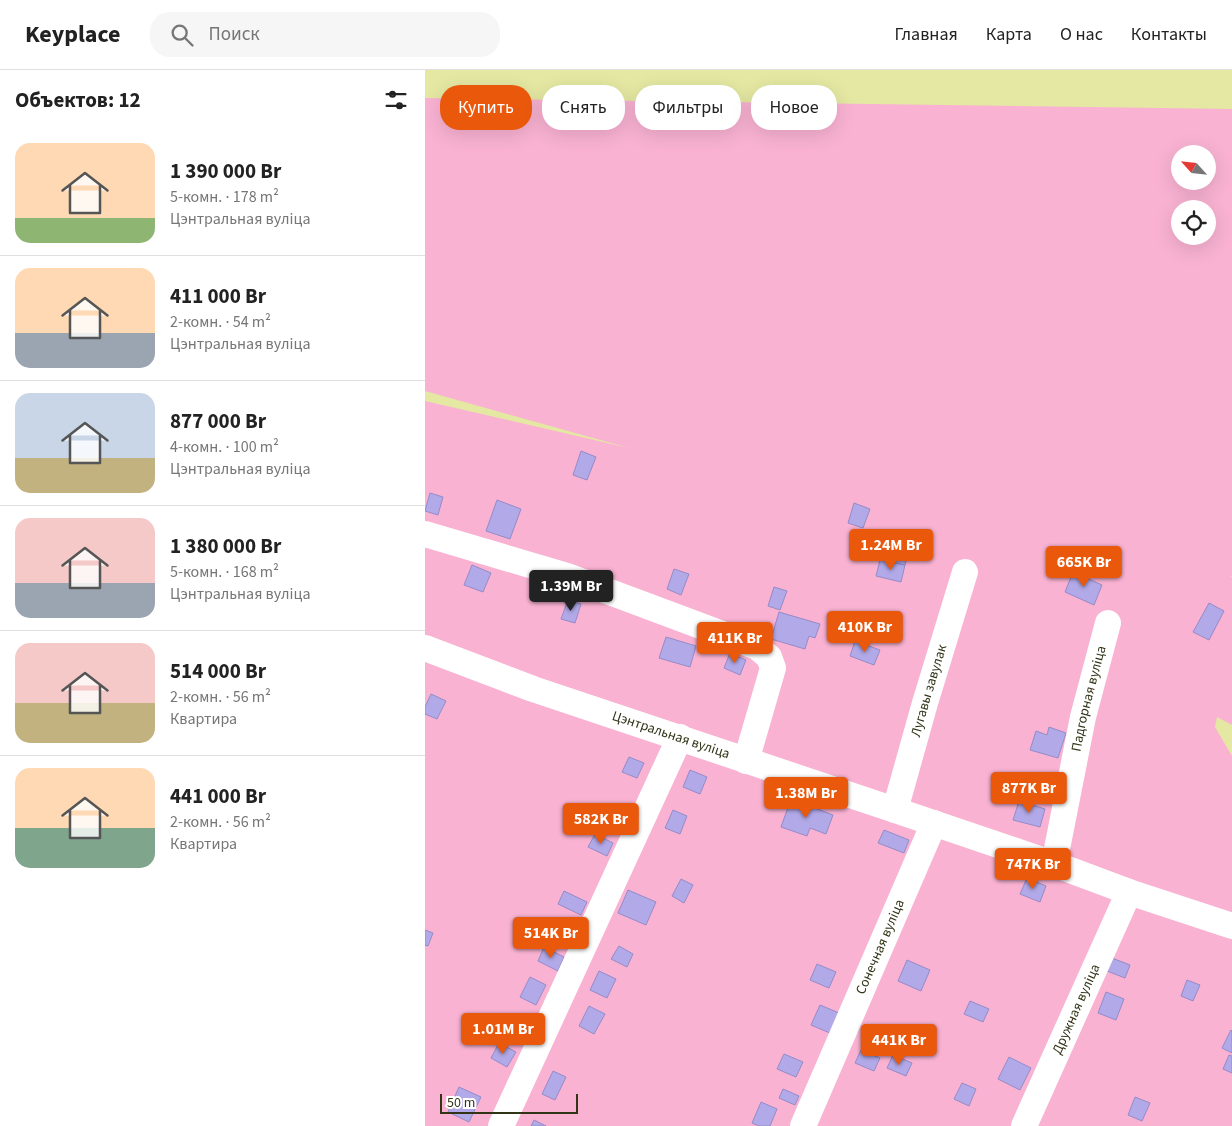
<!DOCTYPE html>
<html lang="ru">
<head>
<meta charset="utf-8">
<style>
	:root { --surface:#fff; --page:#f6f6f6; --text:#222; --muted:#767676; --line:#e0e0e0; --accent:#ea580c }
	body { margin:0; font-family:"Source Sans 3",sans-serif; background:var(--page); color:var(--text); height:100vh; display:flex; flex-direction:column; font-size:19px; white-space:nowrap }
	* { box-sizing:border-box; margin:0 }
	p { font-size:16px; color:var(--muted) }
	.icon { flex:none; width:28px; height:28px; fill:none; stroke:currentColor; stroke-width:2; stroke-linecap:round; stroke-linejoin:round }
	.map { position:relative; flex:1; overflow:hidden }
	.drawer { display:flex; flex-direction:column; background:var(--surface); width:425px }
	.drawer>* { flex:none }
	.top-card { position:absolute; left:15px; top:15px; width:475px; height:45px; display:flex; gap:10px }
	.needle { width:32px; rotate:297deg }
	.controls { position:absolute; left:746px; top:75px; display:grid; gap:10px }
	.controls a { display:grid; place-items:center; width:45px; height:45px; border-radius:50%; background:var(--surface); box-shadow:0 5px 20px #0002; font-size:25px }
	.scale { position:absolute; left:15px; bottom:12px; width:138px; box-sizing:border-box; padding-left:5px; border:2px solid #323418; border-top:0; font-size:14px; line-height:18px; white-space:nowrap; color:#323418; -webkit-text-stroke:4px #fff; paint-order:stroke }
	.price { position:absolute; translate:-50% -42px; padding:0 11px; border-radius:5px; background:var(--accent); color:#fff; font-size:16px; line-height:32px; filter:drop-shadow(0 1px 2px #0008) }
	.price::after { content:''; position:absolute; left:50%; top:30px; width:15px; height:11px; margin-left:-8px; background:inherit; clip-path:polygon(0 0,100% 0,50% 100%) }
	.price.on { background:#222; color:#fff }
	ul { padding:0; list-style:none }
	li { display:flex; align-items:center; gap:15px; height:125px; padding:0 15px }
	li+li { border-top:1px solid var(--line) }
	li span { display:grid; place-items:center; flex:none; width:140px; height:100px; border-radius:15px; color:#555 }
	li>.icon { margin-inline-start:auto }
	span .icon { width:60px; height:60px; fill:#fffc; stroke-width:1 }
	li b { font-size:21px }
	h2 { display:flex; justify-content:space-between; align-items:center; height:60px; padding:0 15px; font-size:21px }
	.tag { padding:0 18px; border-radius:20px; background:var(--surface); box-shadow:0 5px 20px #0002; font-size:18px; line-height:45px }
	.tag.on { background:var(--accent); color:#fff }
	header { display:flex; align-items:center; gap:30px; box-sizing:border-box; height:70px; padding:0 25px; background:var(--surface); border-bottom:1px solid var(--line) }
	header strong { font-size:24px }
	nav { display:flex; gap:28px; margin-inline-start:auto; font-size:18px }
	.search { width:350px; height:45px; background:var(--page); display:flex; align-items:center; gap:12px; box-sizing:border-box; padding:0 18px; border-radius:20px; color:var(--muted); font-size:19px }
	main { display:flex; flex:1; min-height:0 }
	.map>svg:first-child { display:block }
	.green { fill:#f9b2d2; fill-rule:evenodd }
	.building { fill:#b2a9e8; stroke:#948bc8 }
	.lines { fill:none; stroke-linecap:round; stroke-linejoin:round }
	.minor { stroke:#fff; stroke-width:26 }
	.labels { text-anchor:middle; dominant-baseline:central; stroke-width:4; stroke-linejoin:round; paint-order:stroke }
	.street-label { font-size:14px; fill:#323418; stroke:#fff }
</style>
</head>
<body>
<header>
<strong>Keyplace</strong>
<div class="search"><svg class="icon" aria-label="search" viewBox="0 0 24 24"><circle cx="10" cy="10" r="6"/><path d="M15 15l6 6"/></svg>Поиск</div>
<nav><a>Главная</a><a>Карта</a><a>О нас</a><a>Контакты</a></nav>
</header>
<main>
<section class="drawer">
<h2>Объектов: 12<svg class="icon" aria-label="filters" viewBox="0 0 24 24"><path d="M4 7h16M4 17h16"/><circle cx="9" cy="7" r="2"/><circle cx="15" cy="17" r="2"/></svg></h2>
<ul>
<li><span style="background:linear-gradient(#ffd9b3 75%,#8fb573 0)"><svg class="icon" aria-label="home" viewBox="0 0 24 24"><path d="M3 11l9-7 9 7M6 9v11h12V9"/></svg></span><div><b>1 390 000 Br</b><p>5-комн. · 178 m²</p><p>Цэнтральная вуліца</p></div></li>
<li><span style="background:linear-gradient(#ffd9b3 65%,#9aa5b1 0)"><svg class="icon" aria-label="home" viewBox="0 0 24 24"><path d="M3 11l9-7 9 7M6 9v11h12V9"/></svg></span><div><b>411 000 Br</b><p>2-комн. · 54 m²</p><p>Цэнтральная вуліца</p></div></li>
<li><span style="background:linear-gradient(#c9d6e8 65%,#c2b280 0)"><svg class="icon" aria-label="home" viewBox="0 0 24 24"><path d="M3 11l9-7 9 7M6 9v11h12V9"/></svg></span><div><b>877 000 Br</b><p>4-комн. · 100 m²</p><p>Цэнтральная вуліца</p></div></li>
<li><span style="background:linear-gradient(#f6c9c9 65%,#9aa5b1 0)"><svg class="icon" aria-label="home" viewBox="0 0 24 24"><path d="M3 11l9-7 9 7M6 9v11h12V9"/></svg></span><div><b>1 380 000 Br</b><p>5-комн. · 168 m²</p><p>Цэнтральная вуліца</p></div></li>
<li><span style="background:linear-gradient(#f6c9c9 60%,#c2b280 0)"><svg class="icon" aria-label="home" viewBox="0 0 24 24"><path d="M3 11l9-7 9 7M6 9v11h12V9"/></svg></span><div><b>514 000 Br</b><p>2-комн. · 56 m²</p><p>Квартира</p></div></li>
<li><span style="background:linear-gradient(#ffd9b3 60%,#7fa58c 0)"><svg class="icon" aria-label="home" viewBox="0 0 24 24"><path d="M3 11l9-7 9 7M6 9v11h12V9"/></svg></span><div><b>441 000 Br</b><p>2-комн. · 56 m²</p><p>Квартира</p></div></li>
</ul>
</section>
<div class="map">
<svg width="807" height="1056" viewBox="0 0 807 1056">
	<rect width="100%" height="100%" fill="#e4e8a2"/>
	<path class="green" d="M0 28 807 39V506H805L807 507V655L792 647 790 657 807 686V1056H0V331L204 378 0 321ZM755 84H782V111H755ZM755 139H782V166H755Z"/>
	<path class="building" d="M156 381 171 387 162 410 148 405Z
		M5 423 18 427 13 445 0 441Z
		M72 430 96 439 85 469 61 461Z
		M429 433 445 439 438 458 423 453Z
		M458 476 483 482 480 495 455 490Z
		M455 490 480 495 476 512 451 506Z
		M47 495 66 503 58 522 39 515Z
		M249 499 264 504 256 525 242 519Z
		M648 502 677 515 669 535 640 522Z
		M349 517 362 521 355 540 343 536Z
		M143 530 156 534 150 553 136 549Z
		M784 533 799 541 784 570 768 562Z
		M354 542 395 554 390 568 384 566 380 579 346 569Z
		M241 567 271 576 265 597 234 588Z
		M430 571 455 580 449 595 425 586Z
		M305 583 321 590 315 605 299 598Z
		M6 624 21 631 12 649 0 644V637Z
		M624 657 641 663 633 688 605 680 611 661 622 665Z
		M204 687 219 693 212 708 197 702Z
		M265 700 282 707 275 724 258 717Z
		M366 729 408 745 401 764 385 758 382 766 356 757Z
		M594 731 620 739 615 757 588 750Z
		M248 740 262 746 255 764 240 758Z
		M459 760 484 770 479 783 453 773Z
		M170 764 188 773 182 786 163 777Z
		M602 808 621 816 615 832 595 824Z
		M256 809 268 815 259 833 247 826Z
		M203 820 231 832 221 855 193 843Z
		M139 821 162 832 156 845 133 834Z
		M131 852 150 861 146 870 127 862Z
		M0 860 8 863 3 876 0 875Z
		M194 876 208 884 202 897 186 889Z
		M119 877 139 887 133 901 113 891Z
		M687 888 705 895 700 908 682 901Z
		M482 890 505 900 496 921 473 911Z
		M392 894 411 902 404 918 385 910Z
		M174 901 191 909 182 928 165 920Z
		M105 907 121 915 111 935 95 927Z
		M762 910 775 915 768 931 756 926Z
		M681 922 699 929 691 950 673 943Z
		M545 931 564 939 558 952 539 944Z
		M395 935 414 943 405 963 386 955Z
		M164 936 180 944 169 964 154 956Z
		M806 960 807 961V983L797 978Z
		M74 973 91 982 82 997 66 988Z
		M436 980 455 988 449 1001 430 993Z
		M359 984 378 992 371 1007 352 999Z
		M468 985 487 993 481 1006 462 998Z
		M804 985 807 986V1003L798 999Z
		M584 987 606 998 595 1020 573 1009Z
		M128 1001 141 1007 130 1030 117 1024Z
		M537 1013 551 1019 544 1036 529 1029Z
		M34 1017 56 1027 44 1052 23 1042Z
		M358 1019 374 1026 370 1035 354 1028Z
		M710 1027 725 1033 717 1051 703 1045Z
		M336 1032 352 1039 345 1056H334L327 1053Z
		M109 1050 121 1056H106Z"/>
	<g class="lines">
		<g class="minor">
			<path d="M0 464 142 506 332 577 344 587 348 598 321 691"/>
			<path id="s1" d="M0 578 108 619 470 740 629 794 704 822 807 856"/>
			<path id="s2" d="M470 740 500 633 540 502"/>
			<path id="s3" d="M629 794 658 647 683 553"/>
			<path d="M76 1056 255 667"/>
			<path id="s4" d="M378 1056 509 753"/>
			<path id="s5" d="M599 1056 704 822"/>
		</g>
	</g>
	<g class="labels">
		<g class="street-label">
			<text stroke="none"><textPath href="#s2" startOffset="124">Лугавы завулак</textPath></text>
			<text stroke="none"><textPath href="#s3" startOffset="169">Падгорная вуліца</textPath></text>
			<text stroke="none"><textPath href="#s1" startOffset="261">Цэнтральная вуліца</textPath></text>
			<text stroke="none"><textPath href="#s4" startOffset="195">Сонечная вуліца</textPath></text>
			<text stroke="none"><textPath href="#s5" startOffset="128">Дружная вуліца</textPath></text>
		</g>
	</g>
</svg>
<div class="controls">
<a><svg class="needle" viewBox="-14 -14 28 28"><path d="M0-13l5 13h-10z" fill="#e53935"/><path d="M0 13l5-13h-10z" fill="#767676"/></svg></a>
<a><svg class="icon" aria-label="locate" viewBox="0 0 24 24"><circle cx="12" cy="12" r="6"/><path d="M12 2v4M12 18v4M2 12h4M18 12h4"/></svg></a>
</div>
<div class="scale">50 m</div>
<b class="price" style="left:466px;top:501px">1.24M Br</b>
<b class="price" style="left:659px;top:518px">665K Br</b>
<b class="price on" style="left:146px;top:542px">1.39M Br</b>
<b class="price" style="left:440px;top:583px">410K Br</b>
<b class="price" style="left:310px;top:594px">411K Br</b>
<b class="price" style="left:604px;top:744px">877K Br</b>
<b class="price" style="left:381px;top:749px">1.38M Br</b>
<b class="price" style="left:176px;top:775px">582K Br</b>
<b class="price" style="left:608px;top:820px">747K Br</b>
<b class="price" style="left:126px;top:889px">514K Br</b>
<b class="price" style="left:78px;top:985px">1.01M Br</b>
<b class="price" style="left:474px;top:996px">441K Br</b>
<div class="top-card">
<a class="tag on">Купить</a>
<a class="tag">Снять</a>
<a class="tag">Фильтры</a>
<a class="tag">Новое</a>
</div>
</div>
</main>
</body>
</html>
